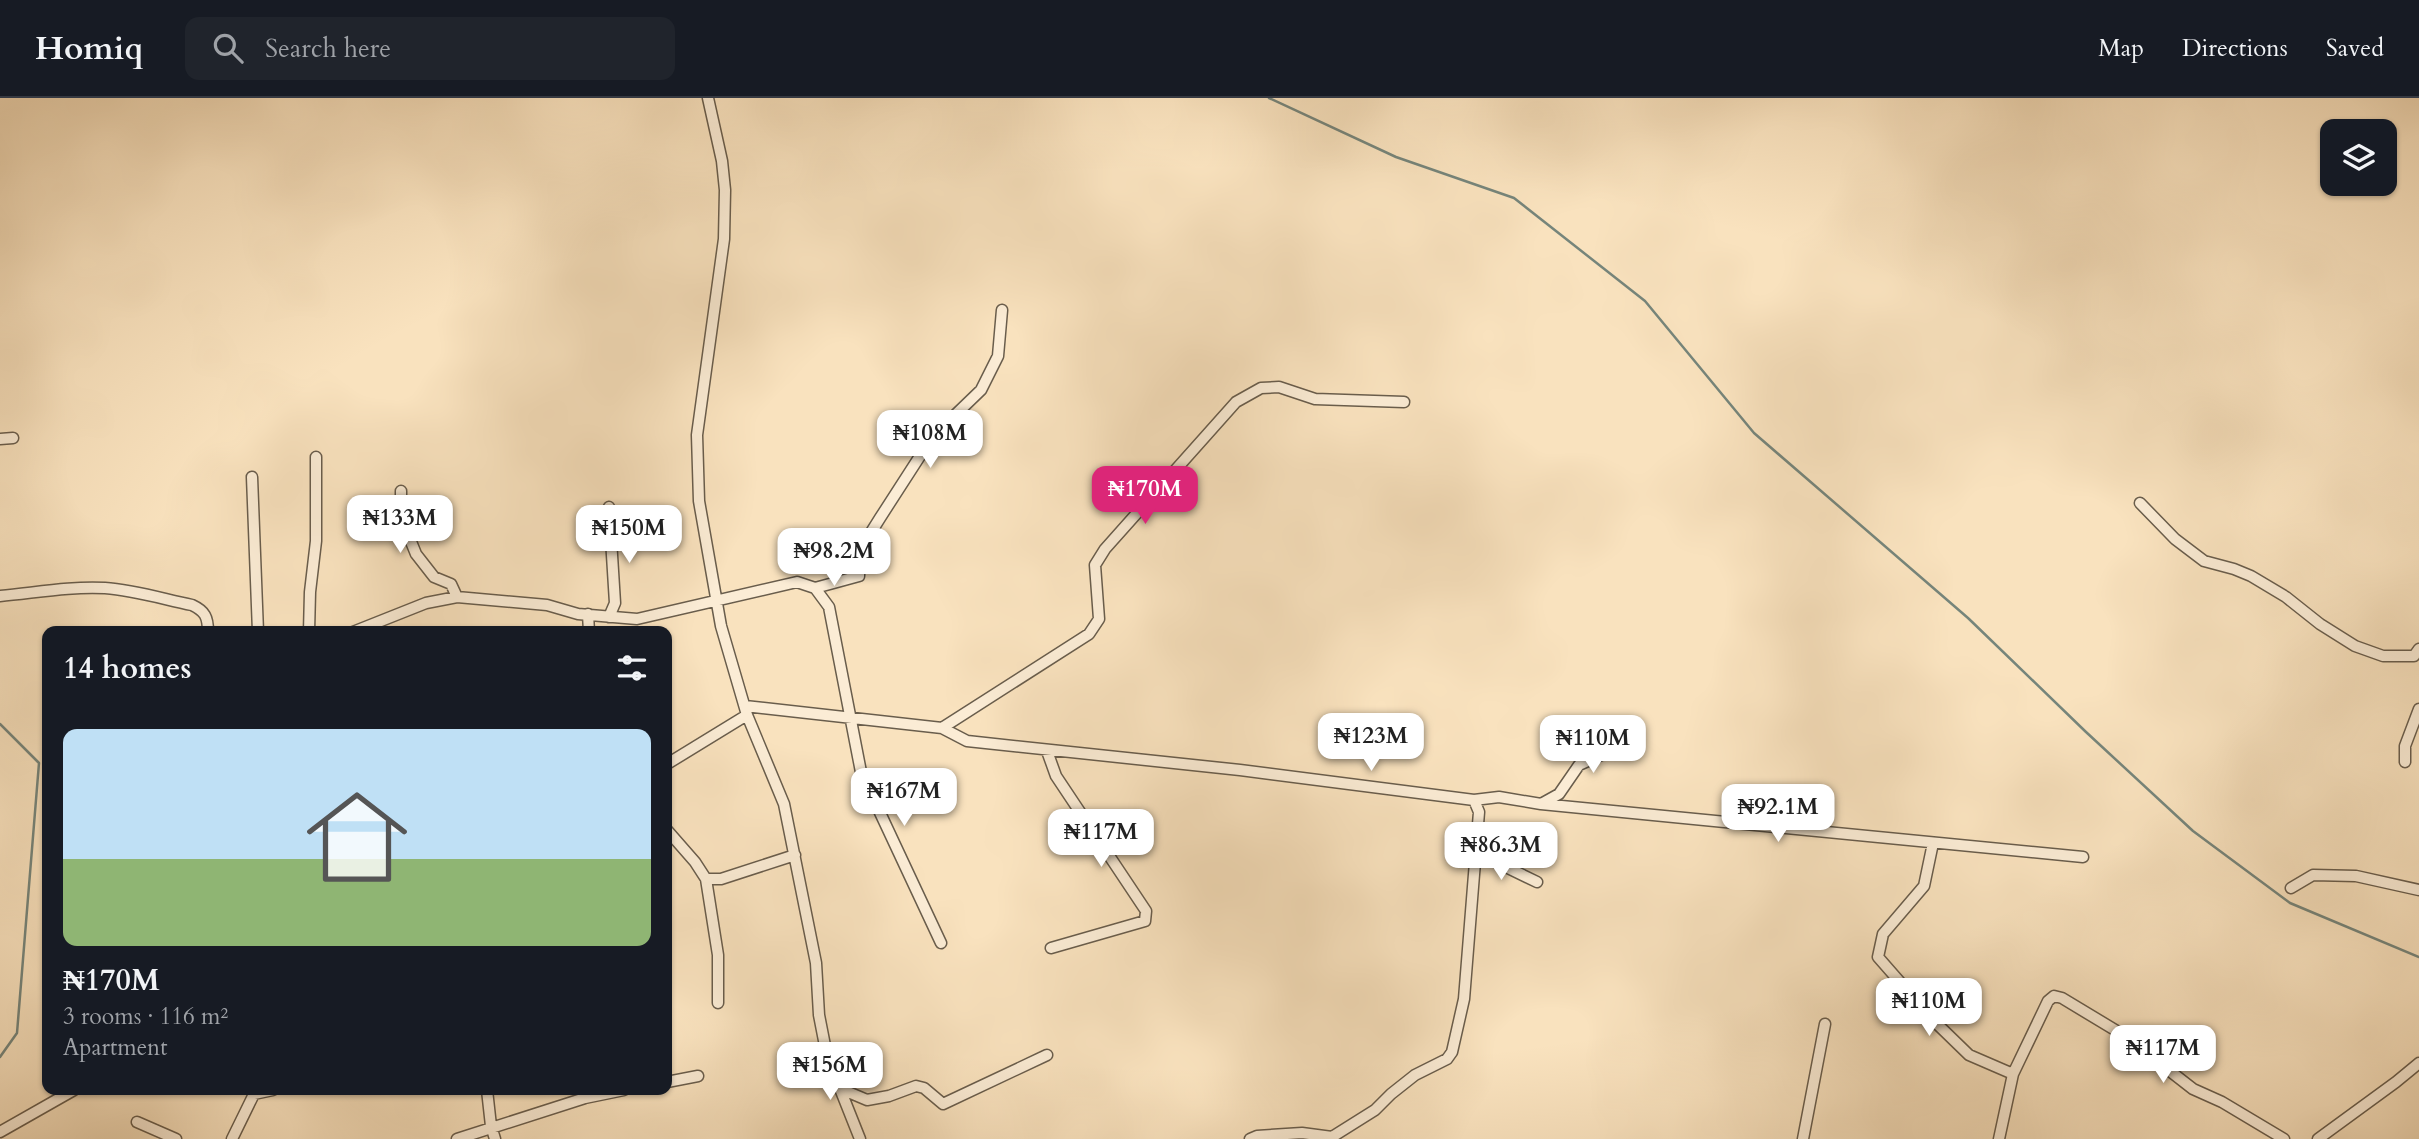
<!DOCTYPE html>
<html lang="en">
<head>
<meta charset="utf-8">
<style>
	:root { --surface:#171b24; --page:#20242c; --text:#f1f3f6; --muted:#9ea1a6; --line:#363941; --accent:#db2777 }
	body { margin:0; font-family:Cardo,serif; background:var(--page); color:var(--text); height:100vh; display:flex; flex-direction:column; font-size:26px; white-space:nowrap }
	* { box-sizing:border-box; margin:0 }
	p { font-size:23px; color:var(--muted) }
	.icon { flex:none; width:38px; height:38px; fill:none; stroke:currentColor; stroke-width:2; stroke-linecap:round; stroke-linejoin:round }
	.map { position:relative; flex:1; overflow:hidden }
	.drawer { position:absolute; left:42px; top:528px; width:630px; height:469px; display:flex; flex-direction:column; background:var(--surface); border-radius:14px; box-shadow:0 2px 5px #0004 }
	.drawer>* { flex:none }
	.controls { position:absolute; left:2320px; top:21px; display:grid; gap:14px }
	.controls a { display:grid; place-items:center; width:77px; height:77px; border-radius:14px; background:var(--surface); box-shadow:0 2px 5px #0004; font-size:35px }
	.price { position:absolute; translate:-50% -60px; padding:0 16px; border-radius:14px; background:#fff; color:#222; font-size:23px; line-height:46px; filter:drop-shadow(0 2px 4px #0008) }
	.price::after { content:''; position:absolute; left:50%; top:42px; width:21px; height:16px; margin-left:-10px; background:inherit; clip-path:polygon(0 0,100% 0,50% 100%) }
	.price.on { background:var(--accent); color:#fff }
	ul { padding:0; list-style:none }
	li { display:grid; align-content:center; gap:14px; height:371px; padding:0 21px }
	li span { display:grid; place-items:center; height:217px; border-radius:14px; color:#555 }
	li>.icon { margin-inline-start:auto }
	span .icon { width:126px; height:126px; fill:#fffc; stroke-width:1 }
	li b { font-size:30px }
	h2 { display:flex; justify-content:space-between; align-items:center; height:84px; padding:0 21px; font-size:30px }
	header { display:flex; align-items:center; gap:42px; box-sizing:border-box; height:98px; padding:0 35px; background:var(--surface); border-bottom:2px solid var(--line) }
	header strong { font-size:33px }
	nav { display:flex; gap:38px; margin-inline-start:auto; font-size:24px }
	.search { width:490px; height:63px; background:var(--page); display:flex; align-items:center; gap:18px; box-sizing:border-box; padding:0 24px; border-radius:14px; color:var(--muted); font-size:26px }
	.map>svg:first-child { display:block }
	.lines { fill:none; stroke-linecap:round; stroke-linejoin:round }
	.stream { stroke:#76857b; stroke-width:2.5 }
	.street-casing { stroke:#695d4c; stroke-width:13 }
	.street { stroke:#fbecd5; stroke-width:10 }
</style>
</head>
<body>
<header>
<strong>Homiq</strong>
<div class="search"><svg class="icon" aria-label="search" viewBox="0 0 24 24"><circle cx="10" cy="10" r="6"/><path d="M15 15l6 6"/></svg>Search here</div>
<nav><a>Map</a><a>Directions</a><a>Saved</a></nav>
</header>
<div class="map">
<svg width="2419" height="1041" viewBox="0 0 2419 1041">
	<rect width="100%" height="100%" fill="#f9e2be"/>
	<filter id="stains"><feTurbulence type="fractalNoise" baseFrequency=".00286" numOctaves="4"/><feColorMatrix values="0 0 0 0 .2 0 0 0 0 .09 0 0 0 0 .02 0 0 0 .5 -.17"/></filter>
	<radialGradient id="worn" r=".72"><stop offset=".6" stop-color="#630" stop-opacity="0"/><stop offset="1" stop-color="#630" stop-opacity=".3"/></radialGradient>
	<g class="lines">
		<path class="stream" d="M1269 0 1396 59 1514 100 1645 203 1754 335 1968 520 2086 634 2193 733 2290 805 2419 859
			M0 626 39 665 17 935 0 959"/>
		<defs>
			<path id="street" d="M708 0 722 63 725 92 724 141 697 337 699 403 721 528 747 617 784 706 816 865 819 917 827 958 860 1041
				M0 341 13 340
				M252 379 258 534
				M401 393V419L416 456 434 479 451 486 457 499
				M2140 405 2175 441 2204 463 2234 471 2251 478 2286 499 2320 526 2355 548 2383 558H2414L2419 551
				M609 409 615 505 609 519
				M815 490 859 478 860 452 880 420 920 358 952 320 981 292 998 258 1002 212
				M0 498C34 495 70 488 105 490 134 492 163 501 192 507 205 513 208 519 208 534
				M588 516 589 534
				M309 534 310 494 316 443V359
				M353 534 426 505 457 499 547 507 578 516 637 521 797 484 815 490 829 509 861 674 941 845
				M745 608 942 630 967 643 1240 672 1474 702 1479 714 1464 901 1452 954 1447 961 1415 977 1391 996 1375 1012 1332 1039 1302 1035 1257 1038 1250 1041
				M942 630 1089 536 1099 521 1095 467 1105 451 1236 304 1261 290 1279 289 1315 301 1404 304
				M1047 653 1056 678 1146 813 1145 823 1051 850
				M2405 664V648L2419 611
				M667 666 747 617
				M1474 702 1499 699 1541 706 2083 759
				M1541 706 1559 696 1579 667 1601 657 1634 631
				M667 732 695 764 706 781H721L795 757
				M1933 745 1924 788 1883 836 1878 859 1934 923 1969 957 2013 976
				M1475 754 1537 784
				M706 781 718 857V905
				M2291 790 2313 777 2356 778 2419 792
				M667 984 698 978
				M841 991 867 1002 889 998 916 988 924 990 943 1006 1047 957
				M487 992 491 1028 495 1041
				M254 996 273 992
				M137 1024 176 1041
				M0 1034 74 992
				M232 1041 256 992
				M457 1041 585 1000 624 992
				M1803 1041 1825 926
				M1999 1041 2013 976 2048 903 2054 898 2062 900 2125 938 2193 991 2222 1004 2284 1041
				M2318 1041 2396 984 2419 965"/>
		</defs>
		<use href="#street" class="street-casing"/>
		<use href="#street" class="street"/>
	</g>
	<rect width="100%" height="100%" filter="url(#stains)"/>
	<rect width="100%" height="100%" fill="url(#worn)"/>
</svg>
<div class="controls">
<a><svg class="icon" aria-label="layers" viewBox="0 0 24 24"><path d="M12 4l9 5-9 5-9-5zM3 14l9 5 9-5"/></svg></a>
</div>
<b class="price" style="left:930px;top:372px">₦108M</b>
<b class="price on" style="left:1145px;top:428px">₦170M</b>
<b class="price" style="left:400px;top:457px">₦133M</b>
<b class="price" style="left:629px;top:467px">₦150M</b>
<b class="price" style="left:834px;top:490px">₦98.2M</b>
<b class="price" style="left:1371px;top:675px">₦123M</b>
<b class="price" style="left:1593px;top:677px">₦110M</b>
<b class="price" style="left:904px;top:730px">₦167M</b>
<b class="price" style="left:1778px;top:746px">₦92.1M</b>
<b class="price" style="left:1101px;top:771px">₦117M</b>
<b class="price" style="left:1501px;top:784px">₦86.3M</b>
<b class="price" style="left:1929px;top:940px">₦110M</b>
<b class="price" style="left:2163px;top:987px">₦117M</b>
<b class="price" style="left:830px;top:1004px">₦156M</b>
<section class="drawer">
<h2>14 homes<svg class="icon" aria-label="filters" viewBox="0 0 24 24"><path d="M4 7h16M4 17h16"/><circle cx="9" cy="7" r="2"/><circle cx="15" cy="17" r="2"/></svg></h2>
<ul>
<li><span style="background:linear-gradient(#bfe0f5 60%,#8fb573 0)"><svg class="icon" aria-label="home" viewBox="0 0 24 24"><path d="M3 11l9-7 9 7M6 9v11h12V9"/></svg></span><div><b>₦170M</b><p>3 rooms · 116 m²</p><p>Apartment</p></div></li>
</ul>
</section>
</div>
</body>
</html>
